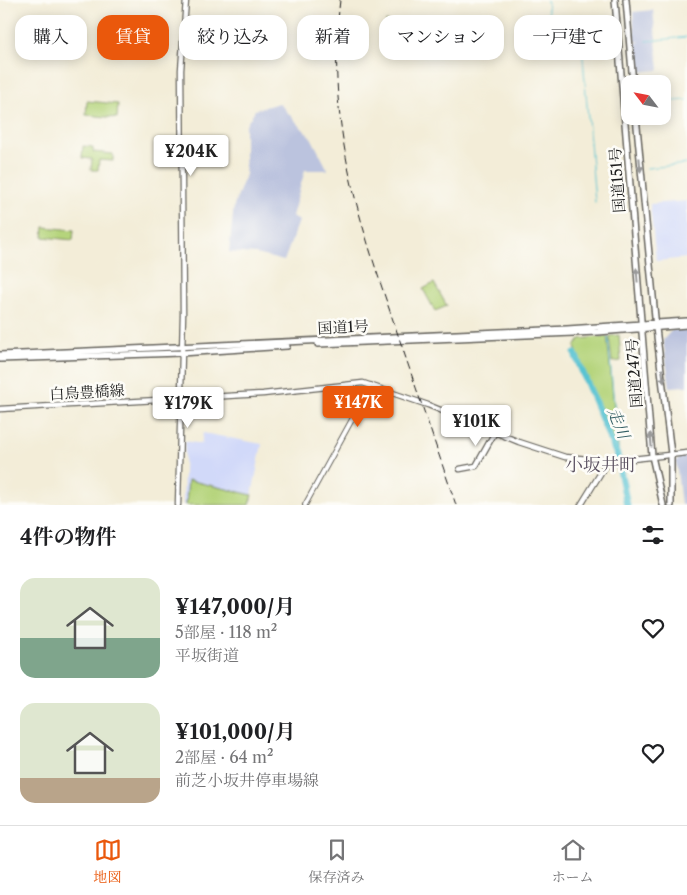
<!DOCTYPE html>
<html lang="ja">
<head>
<meta charset="utf-8">
<style>
	:root { --surface:#fff; --page:#f2f2f2; --text:#202124; --muted:#757577; --line:#e0e0e0; --accent:#ea580c }
	body { margin:0; font-family:"Libre Caslon Text","Noto Serif JP",serif; background:var(--page); color:var(--text); height:100vh; display:flex; flex-direction:column; font-size:19px; white-space:nowrap }
	* { box-sizing:border-box; margin:0 }
	p { font-size:16px; color:var(--muted) }
	.icon { flex:none; width:28px; height:28px; fill:none; stroke:currentColor; stroke-width:2; stroke-linecap:round; stroke-linejoin:round }
	.map { position:relative; height:505px; overflow:hidden }
	.panel { display:flex; flex-direction:column; background:var(--surface); flex:1 }
	.panel>* { flex:none }
	.hud { position:absolute; left:15px; top:15px; width:658px; height:45px; display:flex; gap:10px }
	.needle { width:32px; rotate:302deg }
	.tools { position:absolute; left:621px; top:75px; display:grid; gap:10px }
	.tools a { display:grid; place-items:center; width:50px; height:50px; border-radius:10px; background:var(--surface); box-shadow:0 2px 12px #0003; font-size:25px }
	.price { position:absolute; translate:-50% -42px; padding:0 11px; border-radius:5px; background:#fff; color:#222; font-size:16px; line-height:32px; filter:drop-shadow(0 1px 2px #0008) }
	.price::after { content:''; position:absolute; left:50%; top:30px; width:15px; height:11px; margin-left:-8px; background:inherit; clip-path:polygon(0 0,100% 0,50% 100%) }
	.price.current { background:var(--accent); color:#fff }
	ul { padding:0; list-style:none }
	li { display:flex; align-items:center; gap:15px; height:125px; padding:0 20px }
	li span { display:grid; place-items:center; flex:none; width:140px; height:100px; border-radius:15px; color:#555 }
	li>.icon { margin-inline-start:auto }
	span .icon { width:60px; height:60px; fill:#fffc; stroke-width:1 }
	li b { font-size:21px }
	h2 { display:flex; justify-content:space-between; align-items:center; height:60px; padding:0 20px; font-size:21px }
	.pill { padding:0 18px; border-radius:15px; background:var(--surface); box-shadow:0 2px 12px #0003; font-size:18px; line-height:45px }
	.pill.current { background:var(--accent); color:#fff }
	.tabs { display:flex; justify-content:space-around; align-items:center; height:70px; border-top:1px solid var(--line); background:var(--surface); font-size:14px; color:var(--muted) }
	.tabs a { display:grid; justify-items:center; gap:2px }
	.tabs .current { color:var(--accent) }
	.map>svg:first-child { display:block }
	.built { fill:#d1d9f9 }
	.industrial { fill:#bbc3de }
	.green { fill:#b5d47b; stroke:#68784c }
	.lines { fill:none; stroke-linecap:round; stroke-linejoin:round }
	.stream { stroke:#58c3d2; stroke-width:1 }
	.river { stroke:#58c3d2; stroke-width:7 }
	.tertiary-casing { stroke:#67655e; stroke-width:6 }
	.secondary-casing { stroke:#67655e; stroke-width:7 }
	.trunk-casing { stroke:#67655e; stroke-width:8 }
	.tertiary { stroke:#fff; stroke-width:4 }
	.secondary { stroke:#fff; stroke-width:4.5 }
	.trunk { stroke:#fff; stroke-width:5 }
	.rail { stroke:#1c1c1c; stroke-width:1; stroke-dasharray:8 4; stroke-linecap:butt }
	.oneway { fill:#999 }
	.labels { text-anchor:middle; dominant-baseline:central; stroke-width:5; stroke-linejoin:round; paint-order:stroke }
	.street-label { font-size:15px; fill:#1c1c1c; stroke:#fdfcf7 }
	.water-label { font-size:16px; font-style:italic; fill:#345f65; stroke:#fdfcf7 }
	.quarter-label { font-size:18px; fill:#594f5f; stroke:#fdfcf7 }
</style>
</head>
<body>
<div class="map">
<svg width="687" height="505" viewBox="0 0 687 505">
	<rect width="100%" height="100%" fill="#fdfcf7"/>
	<filter id="ink" filterUnits="userSpaceOnUse"><feTurbulence type="fractalNoise" baseFrequency=".02" numOctaves="2"/><feDisplacementMap in="SourceGraphic" scale="10" xChannelSelector="R" yChannelSelector="G"/><feConvolveMatrix kernelMatrix="1 2 1 2 8 2 1 2 1" color-interpolation-filters="sRGB"/></filter>
	<filter id="wash" filterUnits="userSpaceOnUse"><feTurbulence type="fractalNoise" baseFrequency=".0096" numOctaves="4" result="noise"/><feDisplacementMap in="SourceGraphic" scale="20" xChannelSelector="R" yChannelSelector="G"/><feGaussianBlur stdDeviation="1.12" result="paint"/><feColorMatrix in="noise" values="0 0 0 0 0 0 0 0 0 0 0 0 0 0 0 0 0 1.4 0 .05"/><feComposite in="paint" operator="in"/></filter>
	<g filter="url(#wash)">
		<rect width="100%" height="100%" fill="#f3edd8"/>
		<path class="built" d="M687 201V258L656 261 650 204Z
			M203 433 262 444 250 505H183L185 441 201 444Z"/>
		<path class="industrial" d="M653 10 656 39 646 41H656L659 70 638 72 635 43 641 42 635 41 633 12Z
			M279 103 312 139 328 170H305L292 216 299 221 284 261 256 254 229 252 234 206 245 176V127L255 110Z
			M687 329V386L670 387 663 340 672 330Z
			M687 456V505H681L676 461 680 457Z"/>
		<path class="green" d="M386 21 404 28 407 22 414 24 405 41 417 47 418 52 413 50 411 53 387 45Z
			M87 101 118 104 117 118 86 115Z
			M83 146 93 147V152L113 154V161L99 160 98 170H91L92 159 82 158Z
			M44 227 74 230 73 240 43 237Z
			M434 283 447 306 435 311 423 289Z
			M619 335 621 361 612 362 609 336Z
			M607 336 619 456 616 455 575 347 580 339Z
			M188 480 252 495 249 505H186Z"/>
		<g class="lines">
			<path class="stream" d="M547 0 551 49 582 46 595 202
				M647 41 687 37
				M662 102 687 100
				M647 168 687 164
				M608 337 619 458"/>
			<path class="river" d="M575 354 617 455 627 505"/>
		</g>
	</g>
	<g filter="url(#ink)">
		<g class="lines">
			<defs>
				<path id="tertiary" d="M305 505 371 385"/>
				<path id="secondary" d="M0 409 263 394 363 383 428 405 519 442 565 457 614 461 687 453
					M460 469 476 466 495 432
					M178 505 183 314 181 70 186 0
					M581 505 608 461"/>
				<path id="trunk" d="M615 0 652 456 663 505
					M626 0 633 84
					M636 116 656 328 671 454V505
					M318 344 598 332 687 325
					M0 355 567 329 687 321
					M0 359 181 353 287 346"/>
			</defs>
			<use href="#tertiary" class="tertiary-casing"/>
			<use href="#secondary" class="secondary-casing"/>
			<use href="#trunk" class="trunk-casing"/>
			<use href="#tertiary" class="tertiary"/>
			<use href="#secondary" class="secondary"/>
			<use href="#trunk" class="trunk"/>
			<path class="rail" d="M340 0C326 122 357 215 396 329 416 388 436 446 456 505"/>
		</g>
		<defs><path id="oneway-solid" d="M-6-.8H1V-3.2L6.5 0L1 3.2V.8H-6Z" transform="scale(1.25)"/></defs>
		<g class="oneway">
			<use href="#oneway-solid" transform="translate(640 165) rotate(85)"/>
			<use href="#oneway-solid" transform="translate(637 275) rotate(-95)"/>
			<use href="#oneway-solid" transform="translate(663 376) rotate(82)"/>
			<use href="#oneway-solid" transform="translate(651 440) rotate(-94)"/>
		</g>
	</g>
	<g class="labels">
		<g class="street-label">
			<text transform="translate(617 180) rotate(-94)">国道151号</text>
			<text transform="translate(343 327) rotate(-3)">国道1号</text>
			<text transform="translate(634 373) rotate(-94)">国道247号</text>
			<text transform="translate(87 392) rotate(-3)">白鳥豊橋線</text>
		</g>
		<g class="water-label">
			<text transform="translate(619 423) rotate(68)">走川</text>
		</g>
		<g class="quarter-label">
			<text x="601" y="465">小坂井町</text>
		</g>
	</g>
</svg>
<div class="tools">
<a><svg class="needle" viewBox="-14 -14 28 28"><path d="M0-13l5 13h-10z" fill="#e53935"/><path d="M0 13l5-13h-10z" fill="#757577"/></svg></a>
</div>
<b class="price" style="left:191px;top:177px">¥204K</b>
<b class="price current" style="left:358px;top:428px">¥147K</b>
<b class="price" style="left:188px;top:429px">¥179K</b>
<b class="price" style="left:476px;top:447px">¥101K</b>
<div class="hud">
<a class="pill">購入</a>
<a class="pill current">賃貸</a>
<a class="pill">絞り込み</a>
<a class="pill">新着</a>
<a class="pill">マンション</a>
<a class="pill">一戸建て</a>
</div>
</div>
<section class="panel">
<h2>4件の物件<svg class="icon" aria-label="filters" viewBox="0 0 24 24"><path d="M4 7h16M4 17h16"/><circle cx="9" cy="7" r="2"/><circle cx="15" cy="17" r="2"/></svg></h2>
<ul>
<li><span style="background:linear-gradient(#dfe7d0 60%,#7fa58c 0)"><svg class="icon" aria-label="home" viewBox="0 0 24 24"><path d="M3 11l9-7 9 7M6 9v11h12V9"/></svg></span><div><b>¥147,000/月</b><p>5部屋 · 118 m²</p><p>平坂街道</p></div><svg class="icon" aria-label="heart" viewBox="0 0 24 24"><path d="M12 20l-8-8c-3-5 5-10 8-4 3-6 11-1 8 4z"/></svg></li>
<li><span style="background:linear-gradient(#dfe7d0 75%,#b9a48a 0)"><svg class="icon" aria-label="home" viewBox="0 0 24 24"><path d="M3 11l9-7 9 7M6 9v11h12V9"/></svg></span><div><b>¥101,000/月</b><p>2部屋 · 64 m²</p><p>前芝小坂井停車場線</p></div><svg class="icon" aria-label="heart" viewBox="0 0 24 24"><path d="M12 20l-8-8c-3-5 5-10 8-4 3-6 11-1 8 4z"/></svg></li>
</ul>
</section>
<nav class="tabs">
<a class="current"><svg class="icon" aria-label="map" viewBox="0 0 24 24"><path d="M3 6l6-2 6 2 6-2v14l-6 2-6-2-6 2zM9 4v14M15 6v14"/></svg>地図</a>
<a><svg class="icon" aria-label="saved" viewBox="0 0 24 24"><path d="M7 4h10v16l-5-4-5 4z"/></svg>保存済み</a>
<a><svg class="icon" aria-label="home" viewBox="0 0 24 24"><path d="M3 11l9-7 9 7M6 9v11h12V9"/></svg>ホーム</a>
</nav>
</body>
</html>
